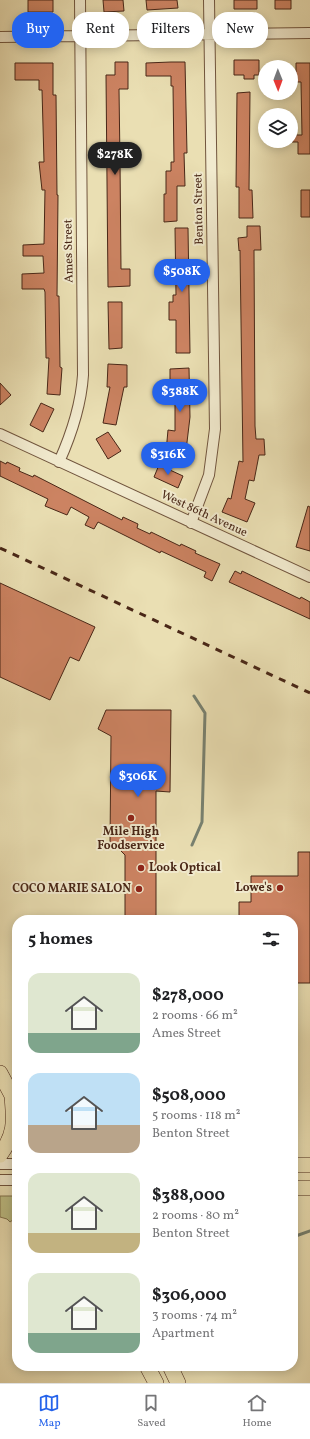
<!DOCTYPE html>
<html lang="en">
<head>
<meta charset="utf-8">
<style>
	:root { --surface:#fff; --page:#f2f2f2; --text:#202124; --muted:#757577; --line:#e0e0e0; --accent:#2563eb }
	body { margin:0; font-family:Vollkorn,serif; background:var(--page); color:var(--text); height:100vh; display:flex; flex-direction:column; font-size:15px; white-space:nowrap }
	* { box-sizing:border-box; margin:0 }
	p { font-size:13px; color:var(--muted) }
	.icon { flex:none; width:22px; height:22px; fill:none; stroke:currentColor; stroke-width:2; stroke-linecap:round; stroke-linejoin:round }
	.map { position:relative; flex:1; overflow:hidden }
	.side { position:absolute; left:12px; top:915px; width:286px; height:456px; display:flex; flex-direction:column; background:var(--surface); border-radius:16px; box-shadow:0 2px 10px #0003 }
	.side>* { flex:none }
	.guide { position:absolute; left:12px; top:12px; width:286px; height:36px; display:flex; gap:8px }
	.needle { width:26px; rotate:179deg }
	.fabs { position:absolute; left:258px; top:60px; display:grid; gap:8px }
	.fabs a { display:grid; place-items:center; width:40px; height:40px; border-radius:50%; background:var(--surface); box-shadow:0 2px 10px #0003; font-size:20px }
	.price { position:absolute; translate:-50% -34px; padding:0 9px; border-radius:14px; background:var(--accent); color:#fff; font-size:13px; line-height:26px; filter:drop-shadow(0 1px 2px #0008) }
	.price::after { content:''; position:absolute; left:50%; top:24px; width:12px; height:9px; margin-left:-6px; background:inherit; clip-path:polygon(0 0,100% 0,50% 100%) }
	.price.on { background:#222; color:#fff }
	ul { padding:0; list-style:none }
	li { display:flex; align-items:center; gap:12px; height:100px; padding:0 16px }
	li span { display:grid; place-items:center; flex:none; width:112px; height:80px; border-radius:12px; color:#555 }
	li>.icon { margin-inline-start:auto }
	span .icon { width:48px; height:48px; fill:#fffc; stroke-width:1 }
	li b { font-size:17px }
	h2 { display:flex; justify-content:space-between; align-items:center; height:48px; padding:0 16px; font-size:17px }
	.tag { padding:0 14px; border-radius:16px; background:var(--surface); box-shadow:0 2px 10px #0003; font-size:14px; line-height:36px }
	.tag.on { background:var(--accent); color:#fff }
	.tabs { display:flex; justify-content:space-around; align-items:center; height:56px; border-top:1px solid var(--line); background:var(--surface); font-size:11px; color:var(--muted) }
	.tabs a { display:grid; justify-items:center; gap:2px }
	.tabs .on { color:var(--accent) }
	.map>svg:first-child { display:block }
	.green { fill:#bfc087; stroke:#84744f }
	.lines { fill:none; stroke-linecap:round; stroke-linejoin:round }
	.stream { stroke:#788170; stroke-width:3 }
	.building { fill:#cc8362; stroke:#492717 }
	.street-casing { stroke:#71553e; stroke-width:12 }
	.primary-casing { stroke:#492717; stroke-width:16 }
	.street { stroke:#f1eace; stroke-width:10 }
	.primary { stroke:#eadfb3; stroke-width:15 }
	.rail { stroke:#492717; stroke-width:3; stroke-dasharray:7 7; stroke-linecap:butt }
	.poi-dot { fill:#8f2418; stroke:#f1eace; stroke-width:1.5 }
	.labels { text-anchor:middle; dominant-baseline:central; stroke-width:4; stroke-linejoin:round; paint-order:stroke }
	.street-label { font-size:12px; fill:#492717; stroke:#f1eace }
	.poi-label { font-size:12px; font-weight:bold; fill:#492717; stroke:#f1eace; text-anchor:end }
</style>
</head>
<body>
<div class="map">
<svg width="310" height="1383" viewBox="0 0 310 1383">
	<rect width="100%" height="100%" fill="#eadfb3"/>
	<filter id="stains"><feTurbulence type="fractalNoise" baseFrequency=".005" numOctaves="4"/><feColorMatrix values="0 0 0 0 .2 0 0 0 0 .09 0 0 0 0 .02 0 0 0 .5 -.17"/></filter>
	<radialGradient id="worn" r=".72"><stop offset=".6" stop-color="#630" stop-opacity="0"/><stop offset="1" stop-color="#630" stop-opacity=".3"/></radialGradient>
	<path class="green" d="M0 1196H17V1217L10 1222 7 1219 0 1217Z"/>
	<g class="lines">
		<path class="stream" d="M192 845 202 822 205 713 194 696
			M293 1237 310 1231"/>
	</g>
	<path class="building" d="M28 0H53V12H28Z
		M103 0H123L124 11 104 12Z
		M146 0H177L178 8 147 10Z
		M234 0H257V9H234Z
		M275 0H291V9H275Z
		M234 60H259V75H254V79H244V75H234Z
		M115 62H128V89H119L120 162 121 269H130V286L108 287 106 75H115Z
		M171 62H185L187 153H184L185 186H177V221L164 222V194H166V171H171V162H174L173 86H171V76H146V63Z
		M15 63H53V95H56L57 195H58L57 296H59L60 367 62 368 60 395 47 394 49 358H46L45 292 44 289H22V274L44 273 43 256H23V245L44 244 45 190H42L39 162H44L42 90H39V80H15Z
		M296 63H310V154H298V142H292V135H302L301 82H296Z
		M250 92 249 190H252L253 218H239V187H236L237 93Z
		M301 190H310V217H301Z
		M247 226H260L261 250H254L255 426 256 439H264L265 455H259L254 481 249 480 245 499 255 503 247 522 222 512 228 498 231 499 239 461 243 462 240 250 239 251 238 238 247 237Z
		M175 228H188L190 353H176V320H169V302H173V295H176Z
		M108 302H122V348L109 349Z
		M108 364 127 365V387H124L116 425 103 423 110 387H107Z
		M189 368 190 417 185 459 172 458V452H166L168 430 175 431V388H170V369Z
		M0 383 11 395 0 405Z
		M41 403 54 409 43 432 30 425Z
		M108 432 121 451 108 459 96 439Z
		M0 461 6 464 7 462 20 468 19 471 33 477 34 475 122 520 123 517 138 524 137 528 150 534 151 532 180 546 181 544 196 551 195 553 220 564 212 581 204 577 206 572 161 551 160 553 98 522 94 529 85 525 89 517 71 507 67 515 45 506 48 499 0 476Z
		M159 465 183 476 178 488 154 477Z
		M308 506 310 507V551L296 547Z
		M235 571 241 574 242 571 300 599 301 597 310 602V619L229 582Z
		M0 583 95 627 79 661 70 657 50 700 0 677Z
		M106 710H171L170 792 156 791V920H125V855L114 844H110L111 736 98 729Z
		M298 852H310V983H293V920H239V902H251V876H298Z"/>
	<g class="lines">
		<defs>
			<path id="street" d="M0 37 310 33
				M0 434 310 577
				M59 462C72 433 81 406 83 375L80 0
				M191 523 209 475 215 429 209 0
				M0 1164H17
				M0 1180H17"/>
			<path id="primary" d="M0 1073 17 1105
				M0 1155C16 1133 14 1121 12 1096
				M293 1165H310
				M293 1188H310
				M147 1366 156 1383
				M170 1366 178 1383"/>
		</defs>
		<use href="#street" class="street-casing"/>
		<use href="#primary" class="primary-casing"/>
		<use href="#street" class="street"/>
		<use href="#primary" class="primary"/>
		<path class="rail" d="M0 548 310 693"/>
	</g>
	<g class="poi-dot">
		<circle cx="131" cy="818" r="4"/>
		<circle cx="141" cy="868" r="4"/>
		<circle cx="280" cy="888" r="4"/>
		<circle cx="139" cy="889" r="4"/>
	</g>
	<g class="labels">
		<g class="street-label">
			<text transform="translate(199 209) rotate(-91)">Benton Street</text>
			<text transform="translate(69 251) rotate(-91)">Ames Street</text>
			<text transform="translate(204 514) rotate(25)">West 86th Avenue</text>
		</g>
		<g class="poi-label">
			<text x="131" y="832" text-anchor="middle">Mile High<tspan x="131" dy="14">Foodservice</tspan></text>
			<text x="149" y="868" text-anchor="start">Look Optical</text>
			<text x="272" y="888">Lowe's</text>
			<text x="131" y="889">COCO MARIE SALON</text>
		</g>
	</g>
	<rect width="100%" height="100%" filter="url(#stains)"/>
	<rect width="100%" height="100%" fill="url(#worn)"/>
</svg>
<div class="fabs">
<a><svg class="needle" viewBox="-14 -14 28 28"><path d="M0-13l5 13h-10z" fill="#e53935"/><path d="M0 13l5-13h-10z" fill="#757577"/></svg></a>
<a><svg class="icon" aria-label="layers" viewBox="0 0 24 24"><path d="M12 4l9 5-9 5-9-5zM3 14l9 5 9-5"/></svg></a>
</div>
<b class="price on" style="left:115px;top:176px">$278K</b>
<b class="price" style="left:182px;top:293px">$508K</b>
<b class="price" style="left:180px;top:413px">$388K</b>
<b class="price" style="left:168px;top:476px">$316K</b>
<b class="price" style="left:138px;top:798px">$306K</b>
<div class="guide">
<a class="tag on">Buy</a>
<a class="tag">Rent</a>
<a class="tag">Filters</a>
<a class="tag">New</a>
</div>
<section class="side">
<h2>5 homes<svg class="icon" aria-label="filters" viewBox="0 0 24 24"><path d="M4 7h16M4 17h16"/><circle cx="9" cy="7" r="2"/><circle cx="15" cy="17" r="2"/></svg></h2>
<ul>
<li><span style="background:linear-gradient(#dfe7d0 75%,#7fa58c 0)"><svg class="icon" aria-label="home" viewBox="0 0 24 24"><path d="M3 11l9-7 9 7M6 9v11h12V9"/></svg></span><div><b>$278,000</b><p>2 rooms · 66 m²</p><p>Ames Street</p></div></li>
<li><span style="background:linear-gradient(#bfe0f5 65%,#b9a48a 0)"><svg class="icon" aria-label="home" viewBox="0 0 24 24"><path d="M3 11l9-7 9 7M6 9v11h12V9"/></svg></span><div><b>$508,000</b><p>5 rooms · 118 m²</p><p>Benton Street</p></div></li>
<li><span style="background:linear-gradient(#dfe7d0 75%,#c2b280 0)"><svg class="icon" aria-label="home" viewBox="0 0 24 24"><path d="M3 11l9-7 9 7M6 9v11h12V9"/></svg></span><div><b>$388,000</b><p>2 rooms · 80 m²</p><p>Benton Street</p></div></li>
<li><span style="background:linear-gradient(#dfe7d0 75%,#7fa58c 0)"><svg class="icon" aria-label="home" viewBox="0 0 24 24"><path d="M3 11l9-7 9 7M6 9v11h12V9"/></svg></span><div><b>$306,000</b><p>3 rooms · 74 m²</p><p>Apartment</p></div></li>
</ul>
</section>
</div>
<nav class="tabs">
<a class="on"><svg class="icon" aria-label="map" viewBox="0 0 24 24"><path d="M3 6l6-2 6 2 6-2v14l-6 2-6-2-6 2zM9 4v14M15 6v14"/></svg>Map</a>
<a><svg class="icon" aria-label="saved" viewBox="0 0 24 24"><path d="M7 4h10v16l-5-4-5 4z"/></svg>Saved</a>
<a><svg class="icon" aria-label="home" viewBox="0 0 24 24"><path d="M3 11l9-7 9 7M6 9v11h12V9"/></svg>Home</a>
</nav>
</body>
</html>
